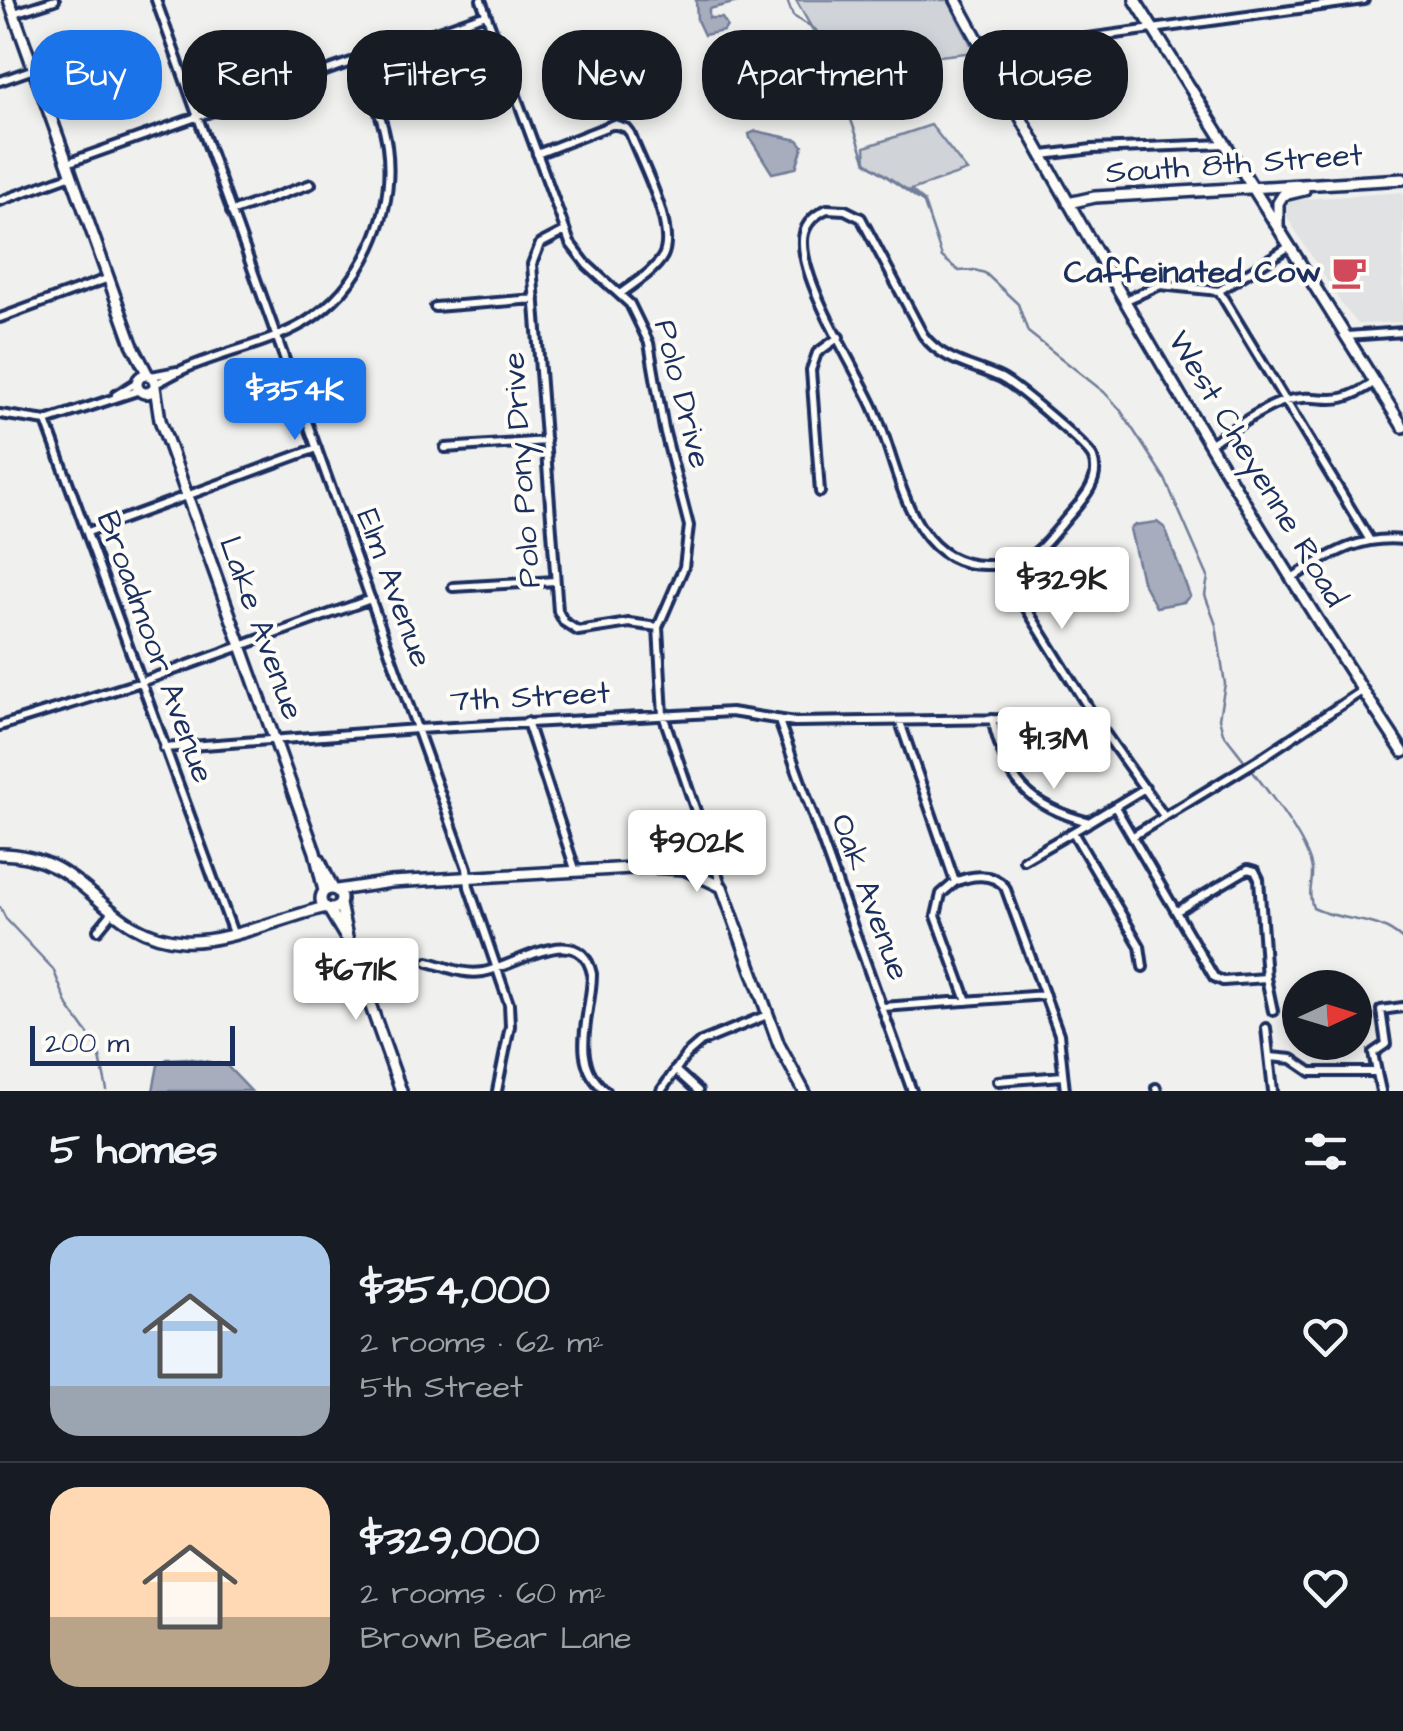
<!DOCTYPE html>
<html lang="en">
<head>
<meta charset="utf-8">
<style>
	:root { --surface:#171b24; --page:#242831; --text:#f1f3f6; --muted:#9ea1a6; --line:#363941; --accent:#1a73e8 }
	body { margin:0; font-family:"Architects Daughter",sans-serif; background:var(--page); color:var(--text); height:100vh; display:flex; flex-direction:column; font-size:38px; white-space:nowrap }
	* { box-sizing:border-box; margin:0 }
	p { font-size:32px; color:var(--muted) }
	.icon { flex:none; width:55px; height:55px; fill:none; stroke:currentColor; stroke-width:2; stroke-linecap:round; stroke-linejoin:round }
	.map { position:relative; height:1091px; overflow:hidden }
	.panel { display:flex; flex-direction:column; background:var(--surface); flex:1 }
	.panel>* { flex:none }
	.guide { position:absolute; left:30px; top:30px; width:1345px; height:90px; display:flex; gap:20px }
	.needle { width:65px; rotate:86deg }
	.controls { position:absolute; left:1282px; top:970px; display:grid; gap:20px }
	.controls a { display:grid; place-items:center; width:90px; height:90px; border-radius:50%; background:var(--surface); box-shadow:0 5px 15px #0003; font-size:50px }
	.scale { position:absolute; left:30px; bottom:25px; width:205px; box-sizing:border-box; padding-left:10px; border:5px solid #1b2f5e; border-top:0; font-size:28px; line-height:35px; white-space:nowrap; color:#1b2f5e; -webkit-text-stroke:8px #fdfcf7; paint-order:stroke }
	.price { position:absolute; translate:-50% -85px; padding:0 22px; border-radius:10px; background:#fff; color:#222; font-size:32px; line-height:65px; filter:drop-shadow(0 2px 5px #0008) }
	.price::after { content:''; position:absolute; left:50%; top:60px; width:30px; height:22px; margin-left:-15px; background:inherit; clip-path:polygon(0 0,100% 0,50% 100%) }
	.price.on { background:var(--accent); color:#fff }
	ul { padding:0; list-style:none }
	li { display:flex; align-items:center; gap:30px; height:250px; padding:0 50px }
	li+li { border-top:2px solid var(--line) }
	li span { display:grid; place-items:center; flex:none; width:280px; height:200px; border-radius:30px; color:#555 }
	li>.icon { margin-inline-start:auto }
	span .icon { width:120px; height:120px; fill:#fffc; stroke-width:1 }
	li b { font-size:42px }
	h2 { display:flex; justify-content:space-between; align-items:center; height:120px; padding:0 50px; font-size:42px }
	.chip { padding:0 35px; border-radius:40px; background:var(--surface); box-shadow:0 5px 15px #0003; font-size:35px; line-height:90px }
	.chip.on { background:var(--accent); color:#fff }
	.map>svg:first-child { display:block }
	.built { fill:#e0e2e3 }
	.green { fill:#d0d3d8; stroke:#76819b; stroke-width:2.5 }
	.water { fill:#a7adbd; stroke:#6f7b97; stroke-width:2.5 }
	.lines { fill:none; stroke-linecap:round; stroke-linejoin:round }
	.stream { stroke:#6f7b97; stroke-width:2.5 }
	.street-casing { stroke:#1b2f5e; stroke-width:14 }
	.secondary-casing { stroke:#1b2f5e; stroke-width:16 }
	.street { stroke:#fdfcf7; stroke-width:6 }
	.secondary { stroke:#fdfcf7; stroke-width:9 }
	.labels { text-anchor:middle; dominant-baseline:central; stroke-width:8; stroke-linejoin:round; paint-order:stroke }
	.street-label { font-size:32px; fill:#1b2f5e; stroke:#fdfcf7 }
	.poi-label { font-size:32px; font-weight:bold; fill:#1b2f5e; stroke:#fdfcf7; text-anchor:end }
</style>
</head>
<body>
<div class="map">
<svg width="1403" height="1091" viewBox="0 0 1403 1091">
	<rect width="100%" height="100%" fill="#f0f0ee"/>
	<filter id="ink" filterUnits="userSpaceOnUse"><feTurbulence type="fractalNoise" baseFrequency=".01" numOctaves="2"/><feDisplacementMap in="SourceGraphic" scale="20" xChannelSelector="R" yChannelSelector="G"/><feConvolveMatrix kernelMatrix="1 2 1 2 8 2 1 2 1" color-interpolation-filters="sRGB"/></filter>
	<g filter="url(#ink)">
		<path class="built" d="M1403 192V322L1358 324 1342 305 1285 214V204L1291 200Z"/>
		<path class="green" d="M796 0H948L975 52 834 68Z
			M931 125 967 171 911 190 925 202 866 162 865 147Z"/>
		<path class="water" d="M696 0H742V1L709 9V18H722L727 26 724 31 704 35 697 20Z
			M756 131 798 140 803 146 796 168 772 173 750 138 749 134Z
			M1157 522 1165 528 1190 596 1184 602 1156 607 1142 581 1130 529 1135 525Z
			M187 1058 226 1065 251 1091H153L158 1065 167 1059Z"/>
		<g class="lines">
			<path class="stream" d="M787 0 793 16 815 29 830 50 847 87 850 117 866 162 924 203 942 257 959 271 974 270 985 273 1018 304 1028 332 1104 392 1119 408 1165 479 1208 577 1205 595 1216 625 1225 684 1219 718 1223 733C1244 761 1309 838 1312 870 1313 886 1307 890 1313 908 1344 923 1376 915 1403 940
				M0 907 6 919 53 969 68 1006 98 1048 107 1090"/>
			<defs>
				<path id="street" d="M156 0 467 868 469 887 509 1004 510 1026 497 1091
					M481 0 570 243 587 265 630 304 649 343 664 429 689 526 684 567 658 627 663 715 722 887
					M14 13 55 0
					M985 52 1364 0
					M0 81 34 69
					M537 154 614 124 626 128 630 133C641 162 677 228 663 256 654 272 634 283 620 294
					M1043 155 1092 149 1225 144
					M67 163 486 14
					M0 201 72 175
					M827 209 845 210 861 218 923 335C942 361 973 365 1001 378 1015 385 1088 446 1093 458 1103 484 1076 506 1062 524 1036 555 1029 565 987 565 906 567 899 461 872 404 853 364 804 286 803 244 802 227 812 216 827 209Z
					M231 212 311 184
					M565 231 540 244 532 264 558 611 564 622 578 631 629 623 658 627
					M1219 291 1369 539
					M1126 300 1160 285 1219 291 1290 246
					M435 307 535 299
					M0 318 109 278
					M1347 336 1403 332
					M151 376 177 371
					M155 384C165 380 173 374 182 370 222 352 266 345 304 323 363 287 396 214 387 146 383 116 369 87 359 58
					M116 395 137 382
					M0 414 46 421 233 933
					M46 421 140 390
					M1210 443C1231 431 1263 407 1285 401 1326 390 1330 413 1375 382
					M445 448 546 441
					M820 492 811 370 817 353 839 337
					M88 532 317 448
					M1000 566 1094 717
					M1293 577C1330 555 1359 535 1403 540
					M453 587 555 581
					M992 719C1007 781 1027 806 1089 822L1145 788
					M779 721 912 1091
					M527 722 575 869
					M900 722 955 882 941 894 936 916 967 1001
					M0 726 141 682 371 599
					M164 748 417 729 731 712 795 722 1094 718 1164 816
					M1115 807 1214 977 1223 981 1266 978
					M1074 834 1140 946 1143 967
					M1133 836 1264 756 1362 691
					M1024 860 1088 823
					M955 882C971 875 992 872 1005 887L1059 1034 1065 1091
					M1177 911 1248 869 1255 871 1259 879 1266 978 1273 1011
					M98 930 112 913
					M428 962C448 967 462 975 483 972 516 967 580 918 592 974 592 1014 567 1061 606 1091
					M883 1007 1045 995
					M1266 1028 1273 1091
					M1270 1057 1292 1059 1311 1072H1377L1373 1053 1386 1044 1381 1010 1403 1007
					M675 1070 698 1091
					M1377 1073 1381 1091
					M998 1081 1063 1076
					M1156 1088 1157 1091
					M661 1091 686 1055 701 1042 767 1015"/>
				<path id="secondary" d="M9 0 132 344 148 375
					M956 0C1095 255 1242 509 1403 752
					M1135 0 1403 427
					M1068 203 1095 197 1403 179
					M1278 226V203L1283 195 1304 190
					M137 384a9 9 0 1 1 18 0a9 9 0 1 1-18 0Z
					M155 387 160 420 315 852 324 891
					M0 854C90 855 99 935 183 941 225 944 283 917 326 907
					M319 859 333 889
					M321 899a10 10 0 1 1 20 0a10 10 0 1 1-20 0Z
					M337 890 391 882 650 867 684 869 722 887 779 1045 804 1091
					M340 904 348 942 401 1091
					M328 908 347 940"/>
			</defs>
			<use href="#street" class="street-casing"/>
			<use href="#secondary" class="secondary-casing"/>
			<use href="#street" class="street"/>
			<use href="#secondary" class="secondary"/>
		</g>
	</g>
	<defs>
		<symbol id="cafe-bare" viewBox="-9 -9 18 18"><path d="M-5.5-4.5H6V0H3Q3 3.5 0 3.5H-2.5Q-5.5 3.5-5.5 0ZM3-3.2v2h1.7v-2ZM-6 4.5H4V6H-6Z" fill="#d1495b" stroke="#fdfcf7" stroke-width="2.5" paint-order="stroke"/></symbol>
	</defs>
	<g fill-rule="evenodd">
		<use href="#cafe-bare" x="1324" y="247" width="50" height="50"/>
	</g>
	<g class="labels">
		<g class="street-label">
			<text transform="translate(1234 164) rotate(-4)">South 8th Street</text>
			<text transform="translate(682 394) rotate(76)">Polo Drive</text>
			<text transform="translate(1257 469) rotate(59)">West Cheyenne Road</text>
			<text transform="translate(522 470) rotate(-94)">Polo Pony Drive</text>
			<text transform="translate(394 588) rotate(70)">Elm Avenue</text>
			<text transform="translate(261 628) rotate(70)">Lake Avenue</text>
			<text transform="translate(155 647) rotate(70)">Broadmoor Avenue</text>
			<text transform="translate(530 697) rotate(-3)">7th Street</text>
			<text transform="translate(870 897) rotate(70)">Oak Avenue</text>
		</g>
		<g class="poi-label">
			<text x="1321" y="272">Caffeinated Cow</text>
		</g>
	</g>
</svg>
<div class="controls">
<a><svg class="needle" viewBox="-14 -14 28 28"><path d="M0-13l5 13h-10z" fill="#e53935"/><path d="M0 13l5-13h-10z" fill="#9ea1a6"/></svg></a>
</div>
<div class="scale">200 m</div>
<b class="price on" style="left:295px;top:443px">$354K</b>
<b class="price" style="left:1062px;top:632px">$329K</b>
<b class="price" style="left:1054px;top:792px">$1.3M</b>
<b class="price" style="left:697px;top:895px">$902K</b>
<b class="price" style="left:356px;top:1023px">$671K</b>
<div class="guide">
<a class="chip on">Buy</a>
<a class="chip">Rent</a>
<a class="chip">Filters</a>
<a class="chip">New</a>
<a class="chip">Apartment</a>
<a class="chip">House</a>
</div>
</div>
<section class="panel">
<h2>5 homes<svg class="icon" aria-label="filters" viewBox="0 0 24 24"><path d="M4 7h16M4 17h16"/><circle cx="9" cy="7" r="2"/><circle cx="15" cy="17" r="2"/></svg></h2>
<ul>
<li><span style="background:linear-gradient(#a9c7e8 75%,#9aa5b1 0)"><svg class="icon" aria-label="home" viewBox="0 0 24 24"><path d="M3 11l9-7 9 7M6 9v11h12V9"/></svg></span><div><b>$354,000</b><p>2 rooms · 62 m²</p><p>5th Street</p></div><svg class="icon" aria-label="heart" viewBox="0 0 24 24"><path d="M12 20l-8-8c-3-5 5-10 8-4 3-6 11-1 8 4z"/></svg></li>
<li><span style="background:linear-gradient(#ffd9b3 65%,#b9a48a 0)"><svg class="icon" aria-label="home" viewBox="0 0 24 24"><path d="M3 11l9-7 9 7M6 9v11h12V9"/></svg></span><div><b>$329,000</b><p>2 rooms · 60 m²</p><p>Brown Bear Lane</p></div><svg class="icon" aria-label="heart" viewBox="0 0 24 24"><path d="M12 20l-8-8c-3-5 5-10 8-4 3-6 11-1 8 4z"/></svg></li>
</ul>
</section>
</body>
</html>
